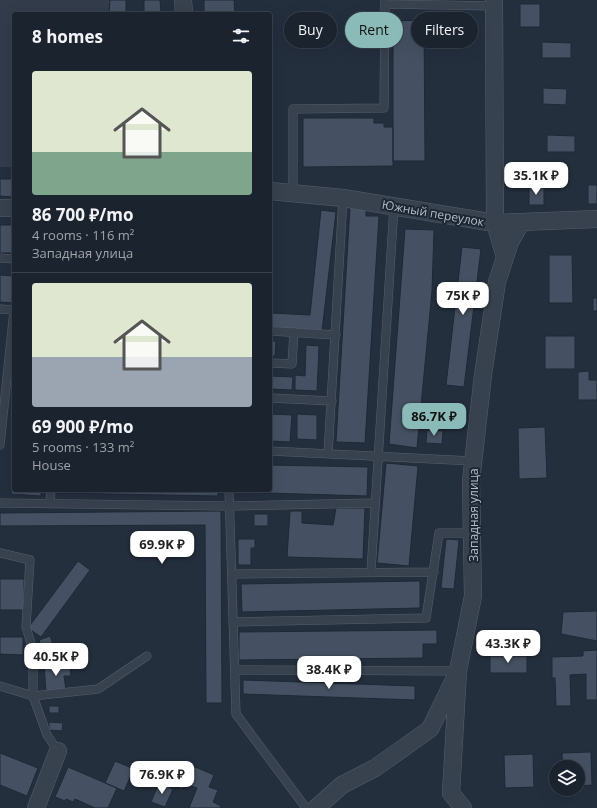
<!DOCTYPE html>
<html lang="en">
<head>
<meta charset="utf-8">
<style>
	:root { --surface:#1b232e; --page:#242b36; --text:#f1f3f6; --muted:#a0a4aa; --line:#39404a; --accent:#8bbbb9 }
	body { margin:0; font-family:"Open Sans",sans-serif; background:var(--page); color:var(--text); height:100vh; display:flex; flex-direction:column; font-size:15px; white-space:nowrap }
	* { box-sizing:border-box; margin:0 }
	p { font-size:13px; color:var(--muted) }
	.icon { flex:none; width:22px; height:22px; fill:none; stroke:currentColor; stroke-width:2; stroke-linecap:round; stroke-linejoin:round }
	.map { position:relative; flex:1; overflow:hidden }
	.drawer { position:absolute; left:12px; top:12px; width:260px; height:480px; display:flex; flex-direction:column; background:var(--surface); border-radius:4px; box-shadow:0 4px 16px #0002,0 0 0 1px var(--line) }
	.drawer>* { flex:none }
	.guide { position:absolute; left:284px; top:12px; width:253px; height:36px; display:flex; gap:8px }
	.fabs { position:absolute; left:549px; top:760px; display:grid; gap:8px }
	.fabs a { display:grid; place-items:center; width:36px; height:36px; border-radius:50%; background:var(--surface); box-shadow:0 4px 16px #0002,0 0 0 1px var(--line); font-size:20px }
	.price { position:absolute; translate:-50% -34px; padding:0 9px; border-radius:8px; background:#fff; color:#222; font-size:13px; line-height:26px; filter:drop-shadow(0 1px 2px #0008) }
	.price::after { content:''; position:absolute; left:50%; top:24px; width:12px; height:9px; margin-left:-6px; background:inherit; clip-path:polygon(0 0,100% 0,50% 100%) }
	.price.selected { background:var(--accent); color:#111 }
	ul { padding:0; list-style:none }
	li { display:grid; align-content:center; gap:8px; height:212px; padding:0 20px }
	li+li { border-top:1px solid var(--line) }
	li span { display:grid; place-items:center; height:124px; border-radius:4px; color:#555 }
	li>.icon { margin-inline-start:auto }
	span .icon { width:72px; height:72px; fill:#fffc; stroke-width:1 }
	li b { font-size:17px }
	h2 { display:flex; justify-content:space-between; align-items:center; height:48px; padding:0 20px; font-size:17px }
	.tag { padding:0 14px; border-radius:18px; background:var(--surface); box-shadow:0 4px 16px #0002,0 0 0 1px var(--line); font-size:14px; line-height:36px }
	.tag.selected { background:var(--accent); color:#111 }
	.map>svg:first-child { display:block }
	.airport { fill:#323c4b }
	.building { fill:#455162; stroke:#1f2835 }
	.lines { fill:none; stroke-linecap:round; stroke-linejoin:round }
	.service-casing { stroke:#565f6c; stroke-width:9 }
	.minor-casing { stroke:#565f6c; stroke-width:18 }
	.service { stroke:#38414e; stroke-width:8 }
	.minor { stroke:#38414e; stroke-width:17 }
	.labels { text-anchor:middle; dominant-baseline:central; stroke-width:4; stroke-linejoin:round; paint-order:stroke }
	.street-label { font-size:12px; fill:#b4bcc9; stroke:#1d2633 }
</style>
</head>
<body>
<div class="map">
<svg width="597" height="808" viewBox="0 0 597 808">
	<rect width="100%" height="100%" fill="#242f3e"/>
	<path class="airport" d="M0 0H110L109 14H14V167H0Z"/>
	<path class="building" d="M110 0H126V14H109Z
		M144 0H160L161 14H144Z
		M204 0H234L235 14H204Z
		M520 4H540V27H520Z
		M424 20 425 161H393V21Z
		M542 42 571 43V58H542Z
		M543 88 567 89 566 105 543 104Z
		M303 118H374V123H384V127H393V166L303 167Z
		M547 135 575 136V152H547Z
		M0 179H14V197L0 196Z
		M588 185H597V204H588Z
		M529 187H544V205H529Z
		M350 207H366V216H379L365 443 336 442Z
		M321 210 336 212 322 331 271 328V313L310 315Z
		M0 225H14V253H0Z
		M405 229 434 230 432 291 417 448 389 444Z
		M462 247 481 249 464 387 446 385Z
		M549 255H572L573 303H549Z
		M0 275 14 276V303L0 302Z
		M593 298H597V311H593Z
		M270 313H271V328H270Z
		M545 336H575V369H545Z
		M270 341H276L275 356H270Z
		M306 345 319 346 317 391 295 390V375L305 376Z
		M589 371V380H597V400H578V372Z
		M270 376 293 377 292 390 270 389Z
		M270 414 292 415 290 442 270 441Z
		M297 414 317 415V440L297 439Z
		M545 427 547 478 519 479 518 428Z
		M427 430 443 431 442 444 426 443Z
		M14 453V490H41V496L11 494Z
		M386 463 418 466 409 566 377 563Z
		M270 465 368 467 367 496 234 492V490H270Z
		M57 490H218V496L57 493Z
		M336 508H365L363 559 287 557 290 511H302V523L333 525Z
		M221 511 222 703H206L205 525 0 526V513Z
		M254 514H268V526H254Z
		M238 539H255V548H251V565H238Z
		M446 539 459 540 454 589 441 588Z
		M78 561 90 570 41 637 28 628Z
		M0 579H24V610H0Z
		M420 581V608L242 612 241 584Z
		M597 611V641L561 634 563 612Z
		M437 630V644H423V658L239 660V632Z
		M50 636 53 644 42 648 39 640Z
		M0 637H23V655L0 654Z
		M52 647 55 654 44 659 41 651Z
		M597 650V700H586V674L570 675 571 706H556L555 678H552V657L583 656V651Z
		M490 656H527V673H490Z
		M70 664 71 676H64L66 690 46 692 44 665Z
		M243 680 415 686V700L243 694Z
		M49 706H59V713H49Z
		M49 722 63 723 62 731 49 730Z
		M591 752 592 785 578 786V767H563L562 753Z
		M0 753 38 768 27 796 0 785Z
		M533 754 534 787 505 788 504 755Z
		M115 761 134 769 124 791 105 783Z
		M193 766 214 775 209 787 218 790 213 802 221 806 220 808H189L197 788 185 784Z
		M68 767 117 788 108 808H95L75 799 73 802 66 799 65 801 55 797Z
		M173 773 187 779 183 789 168 784Z
		M159 783 173 789 165 807 151 802Z"/>
	<g class="lines">
		<defs>
			<path id="service" d="M385 4 494 6
				M293 193V109L384 108 385 0
				M0 258 14 259
				M0 309 14 310
				M270 331 336 335
				M270 363 292 364 294 332
				M270 398 332 401
				M0 445 14 310
				M270 451 473 461
				M328 454 343 198
				M229 490 236 714 306 808
				M0 503 229 506 374 503
				M50 504 51 490
				M0 553 30 560 26 627 33 650V696L98 689 147 656
				M371 572 394 206
				M232 574 434 572
				M233 622 426 618 439 533H472
				M235 670 458 671
				M0 686 33 696 47 735 58 751"/>
			<path id="minor" d="M183 0 184 14
				M494 0 495 223 505 257
				M270 191 343 198 495 223 597 219
				M0 208H14
				M36 808 58 751
				M316 808 342 785 375 768 430 729 455 678
				M463 808 451 793 458 671 473 596 471 481 483 375 497 282 510 242 521 223"/>
		</defs>
		<use href="#service" class="service-casing"/>
		<use href="#minor" class="minor-casing"/>
		<use href="#service" class="service"/>
		<use href="#minor" class="minor"/>
	</g>
	<g class="labels">
		<g class="street-label">
			<text transform="translate(433 213) rotate(10)">Южный переулок</text>
			<text transform="translate(473 515) rotate(-90)">Западная улица</text>
		</g>
	</g>
</svg>
<div class="fabs">
<a><svg class="icon" aria-label="layers" viewBox="0 0 24 24"><path d="M12 4l9 5-9 5-9-5zM3 14l9 5 9-5"/></svg></a>
</div>
<b class="price" style="left:536px;top:196px">35.1K ₽</b>
<b class="price" style="left:463px;top:316px">75K ₽</b>
<b class="price selected" style="left:434px;top:437px">86.7K ₽</b>
<b class="price" style="left:162px;top:565px">69.9K ₽</b>
<b class="price" style="left:508px;top:664px">43.3K ₽</b>
<b class="price" style="left:56px;top:677px">40.5K ₽</b>
<b class="price" style="left:329px;top:690px">38.4K ₽</b>
<b class="price" style="left:162px;top:795px">76.9K ₽</b>
<div class="guide">
<a class="tag">Buy</a>
<a class="tag selected">Rent</a>
<a class="tag">Filters</a>
</div>
<section class="drawer">
<h2>8 homes<svg class="icon" aria-label="filters" viewBox="0 0 24 24"><path d="M4 7h16M4 17h16"/><circle cx="9" cy="7" r="2"/><circle cx="15" cy="17" r="2"/></svg></h2>
<ul>
<li><span style="background:linear-gradient(#dfe7d0 65%,#7fa58c 0)"><svg class="icon" aria-label="home" viewBox="0 0 24 24"><path d="M3 11l9-7 9 7M6 9v11h12V9"/></svg></span><div><b>86 700 ₽/mo</b><p>4 rooms · 116 m²</p><p>Западная улица</p></div></li>
<li><span style="background:linear-gradient(#dfe7d0 60%,#9aa5b1 0)"><svg class="icon" aria-label="home" viewBox="0 0 24 24"><path d="M3 11l9-7 9 7M6 9v11h12V9"/></svg></span><div><b>69 900 ₽/mo</b><p>5 rooms · 133 m²</p><p>House</p></div></li>
</ul>
</section>
</div>
</body>
</html>
